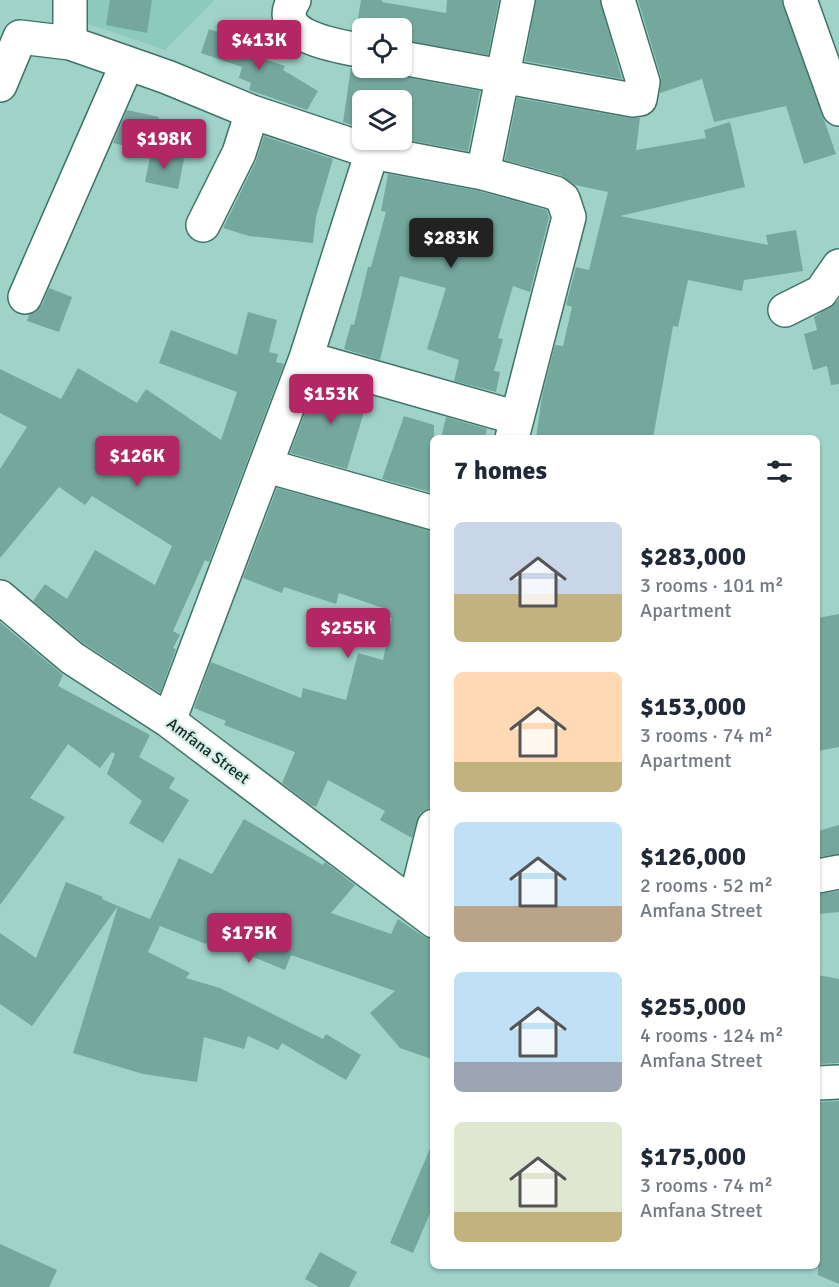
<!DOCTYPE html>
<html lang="en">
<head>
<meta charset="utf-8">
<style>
	:root { --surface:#fff; --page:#f6f6f7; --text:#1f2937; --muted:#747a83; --accent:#b22764 }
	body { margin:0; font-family:Signika,sans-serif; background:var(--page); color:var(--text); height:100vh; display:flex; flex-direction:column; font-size:22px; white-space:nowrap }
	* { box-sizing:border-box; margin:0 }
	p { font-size:20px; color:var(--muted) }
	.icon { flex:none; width:33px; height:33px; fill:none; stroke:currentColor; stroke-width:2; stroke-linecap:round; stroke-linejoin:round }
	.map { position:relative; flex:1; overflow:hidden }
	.sheet { position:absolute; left:430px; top:435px; width:390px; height:834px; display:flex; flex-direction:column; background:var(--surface); border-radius:9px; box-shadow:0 2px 4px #0004 }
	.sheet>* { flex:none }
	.tools { position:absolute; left:352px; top:18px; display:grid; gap:12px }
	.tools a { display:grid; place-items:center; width:60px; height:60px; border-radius:9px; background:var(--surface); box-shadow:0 2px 4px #0004; font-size:30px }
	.price { position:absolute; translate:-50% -51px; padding:0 14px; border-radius:6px; background:var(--accent); color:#fff; font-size:20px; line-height:39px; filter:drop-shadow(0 2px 3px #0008) }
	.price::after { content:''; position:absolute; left:50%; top:36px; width:18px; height:14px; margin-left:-9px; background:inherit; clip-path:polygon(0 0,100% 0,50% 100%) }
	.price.on { background:#222; color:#fff }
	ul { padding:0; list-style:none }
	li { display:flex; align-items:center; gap:18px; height:150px; padding:0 24px }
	li span { display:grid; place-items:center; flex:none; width:168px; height:120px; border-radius:9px; color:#555 }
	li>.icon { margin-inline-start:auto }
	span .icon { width:72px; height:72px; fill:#fffc; stroke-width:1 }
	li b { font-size:26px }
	h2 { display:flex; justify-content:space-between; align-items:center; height:72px; padding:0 24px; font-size:26px }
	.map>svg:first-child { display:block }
	.built { fill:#8ccabc }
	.building { fill:#75a89d }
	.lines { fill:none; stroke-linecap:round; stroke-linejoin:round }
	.minor-casing { stroke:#407268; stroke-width:36 }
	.minor { stroke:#fff; stroke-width:33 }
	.labels { text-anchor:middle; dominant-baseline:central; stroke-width:4.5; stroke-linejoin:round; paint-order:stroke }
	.street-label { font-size:16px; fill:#152a26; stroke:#d4ede7 }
</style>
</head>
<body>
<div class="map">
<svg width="839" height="1287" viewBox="0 0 839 1287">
	<rect width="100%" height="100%" fill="#9fd3c7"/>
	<path class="built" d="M73 0H214L165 50 71 18Z"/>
	<path class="building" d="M110 0H152L147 33 106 25Z
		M361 0H382V2L446 13 447 0H499L488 55 402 40V28L356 30Z
		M536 0H600L622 79 525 61Z
		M638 0H782L836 154 804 164 786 106 714 122 702 79 660 93 661 77Z
		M209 29 249 43 247 53 285 66 283 70 318 91 307 110 249 90 251 83 239 78 242 67 201 53Z
		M351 68H386L399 76 480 91 468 151 402 139V100H363V129L343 122Z
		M517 98 630 118H640L636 150 706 138 704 130 730 122 745 187 620 216 768 245 766 235 796 230 803 271 744 280 742 291 688 280 678 327 673 326 653 438H536L542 396 555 345 563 346 572 307 566 305 576 267 589 270 608 192 575 185 560 175 505 160Z
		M127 110 159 117 151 152 113 143Z
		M264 136 333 159 316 217 313 243 249 236 223 228 256 161Z
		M151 152 184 159 178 189 145 182Z
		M388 174 479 191 547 210 549 218 530 292 513 286 498 338 503 339 494 371 500 372 496 392 454 381 459 360 427 349 446 288 400 276 380 360 344 349 351 324 354 325 368 267H371L386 212 381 211Z
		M49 288 72 297 59 332 27 321 29 315 42 305Z
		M839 300V384L831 385 827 366 813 370 804 334 817 330 814 317Z
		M248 312 277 320 269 352 278 354 276 362 284 364 209 562 205 560 173 631 180 635 173 648 176 649 160 693 83 643 33 601 45 584 67 599 95 550 155 585 172 546 92 496 85 505 59 487 0 558V469L27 427 0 413V369L61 399 78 368 137 403 146 389 221 440 237 392 159 363 171 330 237 355Z
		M317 381 369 395 347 469 290 453Z
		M404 416 434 425V493L382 479Z
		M446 417 487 429 485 438H441Z
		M277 488 434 531V805L420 813 412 838 380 820 385 811 328 780 316 807 311 805 282 783 295 752 224 725 226 721 194 708 211 662 301 698 303 688 346 700 358 653 383 660 392 618 381 614 383 608 339 593 336 604 284 587 282 593 243 578Z
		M839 614V747L818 751V618Z
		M0 622 63 675 58 686 150 735 139 757 175 778 169 788 189 800 163 843 129 823 142 801 107 774 115 754 112 752 100 768 68 744 30 798 65 817 0 905Z
		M244 819 323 865 325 862 355 885 331 913 391 934 398 919 423 936 434 939V1060L400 1048 370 1013 395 991 291 955 285 970 210 939 206 944 160 926 148 952 190 973 186 978 220 988 323 1039 326 1034 361 1055 346 1080 282 1043 278 1050 248 1036 244 1049 204 1037 197 1082 143 1074 73 1053 118 906 150 919 179 858 212 874Z
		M839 825V854L818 857V831Z
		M66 882 103 897 102 899 118 906 32 1026 0 1004V933L36 958Z
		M839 891V912L818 914V894Z
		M818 975 839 979V1063L818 1064Z
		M839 1101V1284L818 1275V1102Z
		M434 1139V1204L413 1253 390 1243Z
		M0 1244 57 1270 49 1287H0Z
		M320 1252 357 1272 349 1287H319L305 1279Z"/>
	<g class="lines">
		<defs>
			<path id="minor" d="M294 0C270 38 341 46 363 51
				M800 0 839 109
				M70 43V0
				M402 58 633 100 640 99 643 82 618 0
				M0 85 20 37 70 43 167 77 252 112 372 152 483 173 555 193 563 199 569 217 512 438
				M483 173 518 0
				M203 225 239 153 252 112
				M25 297 127 64
				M785 310 821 292 839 266
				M306 358 517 418
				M267 466 434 513
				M0 597 72 658 169 721 434 921
				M169 721 306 358 372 152
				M818 876 839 872
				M414 906 434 826
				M818 1083 839 1082"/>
		</defs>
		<use href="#minor" class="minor-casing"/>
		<use href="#minor" class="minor"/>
	</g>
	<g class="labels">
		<g class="street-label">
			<text transform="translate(208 751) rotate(37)">Amfana Street</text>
		</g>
	</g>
</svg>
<div class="tools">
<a><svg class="icon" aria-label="locate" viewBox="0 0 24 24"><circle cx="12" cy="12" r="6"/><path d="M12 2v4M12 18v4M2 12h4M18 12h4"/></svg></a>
<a><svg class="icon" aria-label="layers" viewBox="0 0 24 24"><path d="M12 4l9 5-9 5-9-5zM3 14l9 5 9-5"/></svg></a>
</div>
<b class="price" style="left:259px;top:71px">$413K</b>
<b class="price" style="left:164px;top:170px">$198K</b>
<b class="price on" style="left:451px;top:269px">$283K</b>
<b class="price" style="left:331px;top:425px">$153K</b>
<b class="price" style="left:137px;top:487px">$126K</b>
<b class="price" style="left:348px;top:659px">$255K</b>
<b class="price" style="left:249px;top:964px">$175K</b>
<section class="sheet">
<h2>7 homes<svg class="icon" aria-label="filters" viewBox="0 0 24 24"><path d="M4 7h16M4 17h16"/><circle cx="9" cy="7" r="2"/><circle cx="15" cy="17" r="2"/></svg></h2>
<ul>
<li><span style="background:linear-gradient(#c9d6e8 60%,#c2b280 0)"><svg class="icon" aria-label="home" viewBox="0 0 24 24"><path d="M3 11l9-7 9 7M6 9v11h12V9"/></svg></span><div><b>$283,000</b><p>3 rooms · 101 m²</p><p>Apartment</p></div></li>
<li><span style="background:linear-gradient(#ffd9b3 75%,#c2b280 0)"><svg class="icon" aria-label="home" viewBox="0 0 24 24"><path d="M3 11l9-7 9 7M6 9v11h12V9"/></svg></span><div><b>$153,000</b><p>3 rooms · 74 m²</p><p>Apartment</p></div></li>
<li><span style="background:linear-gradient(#bfe0f5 70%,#b9a48a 0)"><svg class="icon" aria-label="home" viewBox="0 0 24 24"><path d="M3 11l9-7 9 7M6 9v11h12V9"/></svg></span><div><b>$126,000</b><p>2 rooms · 52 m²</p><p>Amfana Street</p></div></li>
<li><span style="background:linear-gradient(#bfe0f5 75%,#9aa5b1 0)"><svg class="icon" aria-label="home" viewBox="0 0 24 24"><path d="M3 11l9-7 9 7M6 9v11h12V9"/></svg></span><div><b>$255,000</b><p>4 rooms · 124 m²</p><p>Amfana Street</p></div></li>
<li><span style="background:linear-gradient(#dfe7d0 75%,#c2b280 0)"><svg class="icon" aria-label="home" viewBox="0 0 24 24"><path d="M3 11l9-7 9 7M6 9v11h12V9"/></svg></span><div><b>$175,000</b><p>3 rooms · 74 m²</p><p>Amfana Street</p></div></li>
</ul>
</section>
</div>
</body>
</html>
